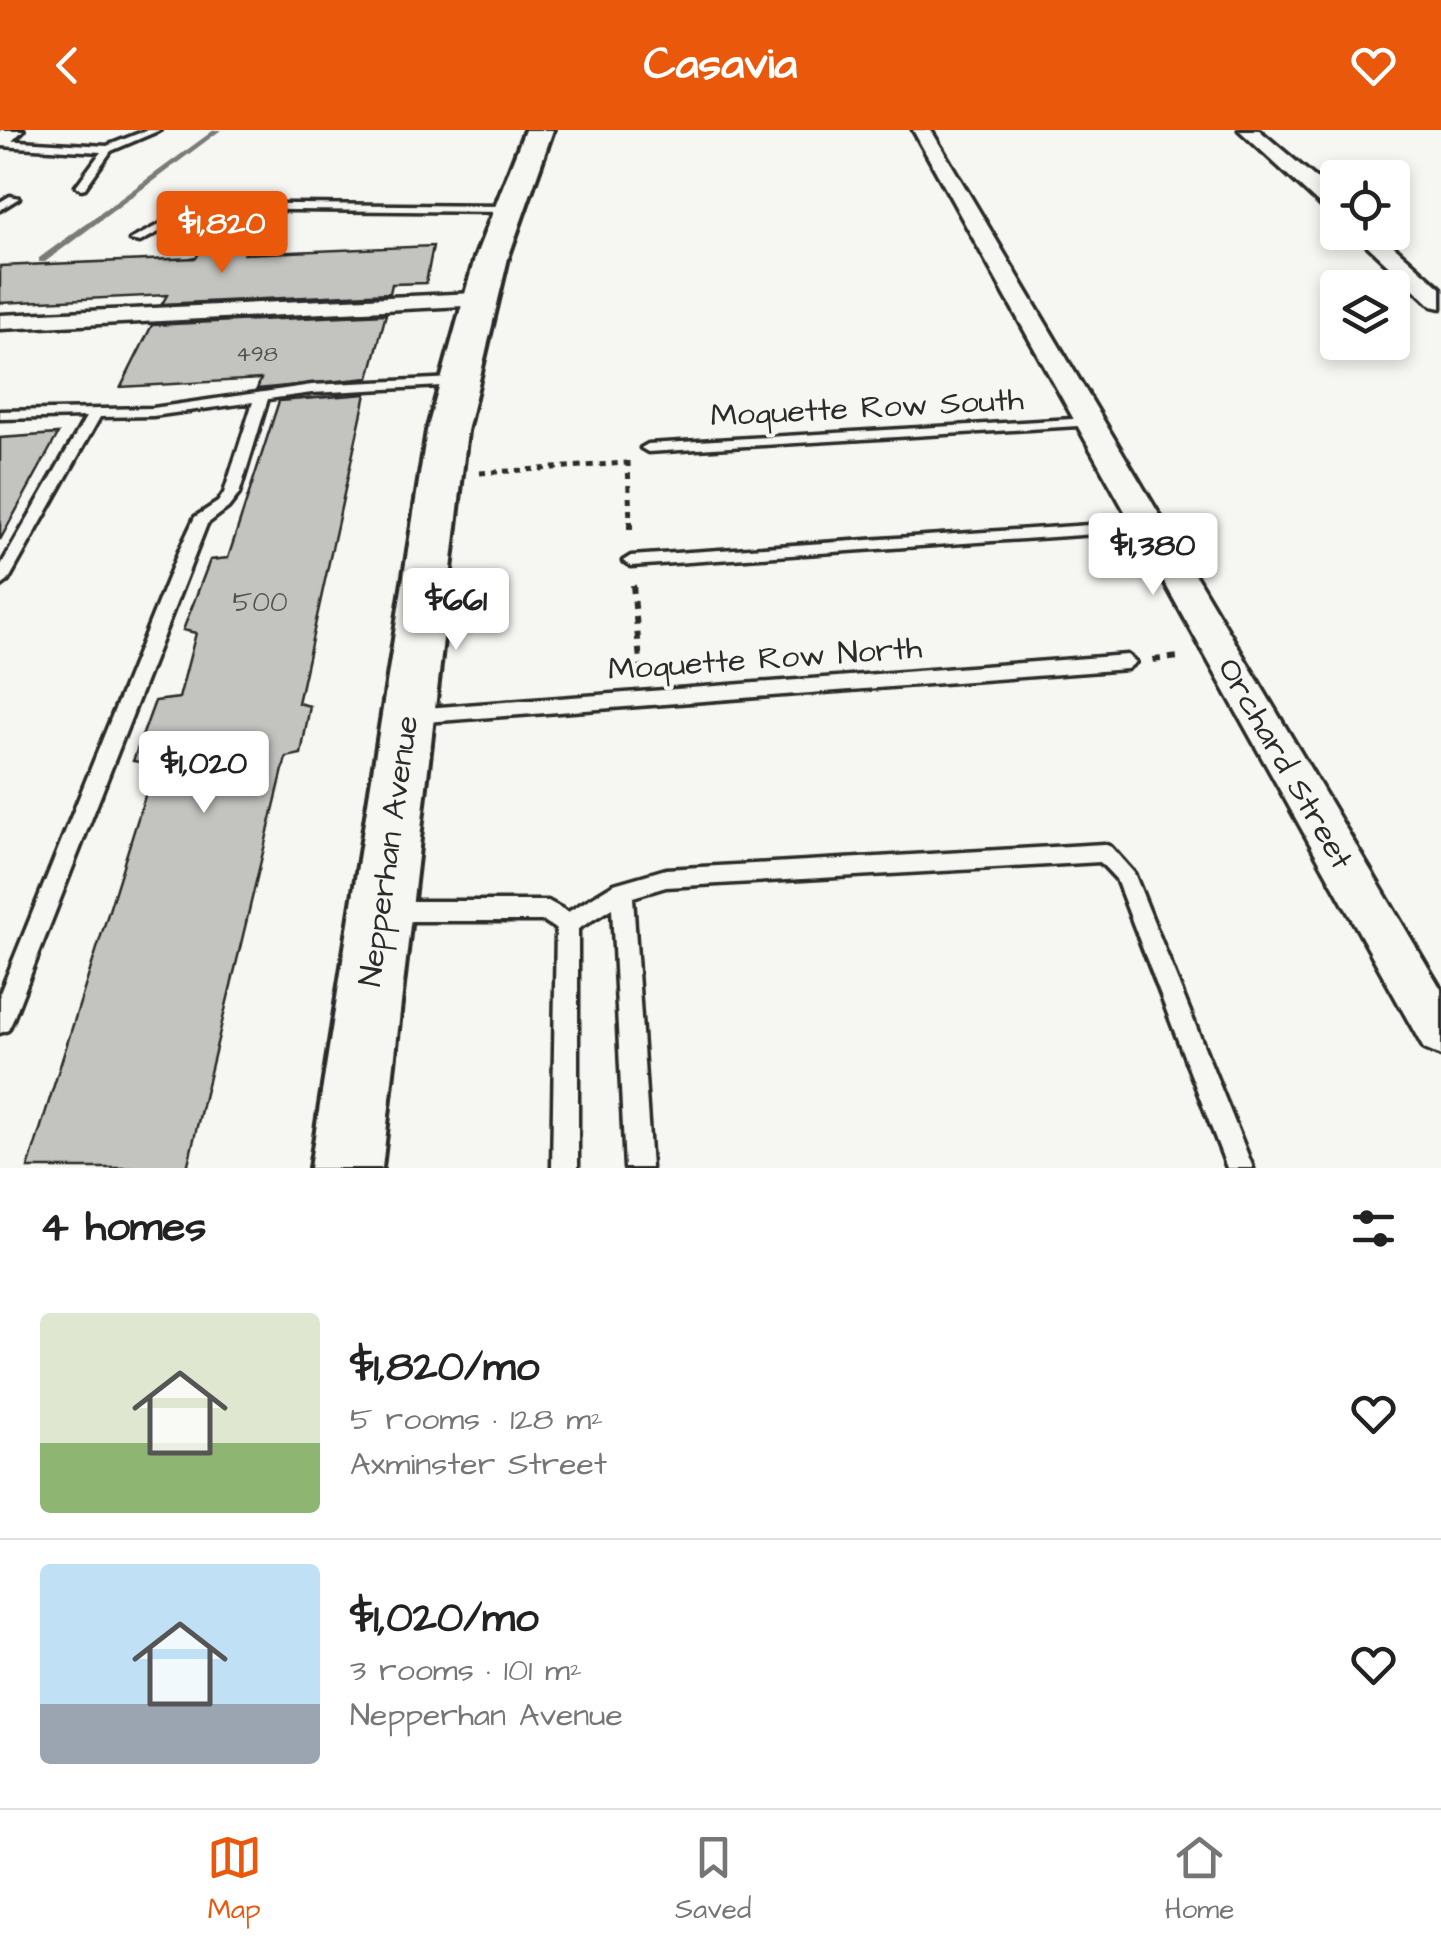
<!DOCTYPE html>
<html lang="en">
<head>
<meta charset="utf-8">
<style>
	:root { --surface:#fff; --page:#f6f6f6; --text:#222; --muted:#767676; --line:#e0e0e0; --accent:#ea580c }
	body { margin:0; font-family:"Architects Daughter",sans-serif; background:var(--page); color:var(--text); height:100vh; display:flex; flex-direction:column; font-size:38px; white-space:nowrap }
	* { box-sizing:border-box; margin:0 }
	p { font-size:32px; color:var(--muted) }
	.icon { flex:none; width:55px; height:55px; fill:none; stroke:currentColor; stroke-width:2; stroke-linecap:round; stroke-linejoin:round }
	.map { position:relative; height:1038px; overflow:hidden }
	.details { display:flex; flex-direction:column; background:var(--surface); flex:1 }
	.details>* { flex:none }
	.fabs { position:absolute; left:1320px; top:30px; display:grid; gap:20px }
	.fabs a { display:grid; place-items:center; width:90px; height:90px; border-radius:10px; background:var(--surface); box-shadow:0 5px 15px #0003; font-size:50px }
	.price { position:absolute; translate:-50% -85px; padding:0 22px; border-radius:10px; background:#fff; color:#222; font-size:32px; line-height:65px; filter:drop-shadow(0 2px 5px #0008) }
	.price::after { content:''; position:absolute; left:50%; top:60px; width:30px; height:22px; margin-left:-15px; background:inherit; clip-path:polygon(0 0,100% 0,50% 100%) }
	.price.on { background:var(--accent); color:#fff }
	ul { padding:0; list-style:none }
	li { display:flex; align-items:center; gap:30px; height:250px; padding:0 40px }
	li+li { border-top:2px solid var(--line) }
	li span { display:grid; place-items:center; flex:none; width:280px; height:200px; border-radius:10px; color:#555 }
	li>.icon { margin-inline-start:auto }
	span .icon { width:120px; height:120px; fill:#fffc; stroke-width:1 }
	li b { font-size:42px }
	h2 { display:flex; justify-content:space-between; align-items:center; height:120px; padding:0 40px; font-size:42px }
	header { display:flex; justify-content:space-between; align-items:center; height:130px; padding:0 40px; background:var(--accent); color:#fff; font-size:45px; font-weight:800 }
	.tab-bar { display:flex; justify-content:space-around; align-items:center; height:140px; border-top:2px solid var(--line); background:var(--surface); font-size:28px; color:var(--muted) }
	.tab-bar a { display:grid; justify-items:center; gap:5px }
	.tab-bar .on { color:var(--accent) }
	.map>svg:first-child { display:block }
	.lines { fill:none; stroke-linecap:round; stroke-linejoin:round }
	.stream { fill:#7a7a78; fill-rule:evenodd }
	.building { fill:#c3c3c0; stroke:#2b2b2b; stroke-width:2.5 }
	.lane-casing { stroke:#2b2b2b; stroke-width:7 }
	.street-casing { stroke:#2b2b2b; stroke-width:7 }
	.secondary-casing { stroke:#2b2b2b; stroke-width:8 }
	.path-far1 { stroke:#2b2b2b; stroke-width:5; stroke-dasharray:6 6; stroke-linecap:butt }
	.path { stroke:#2b2b2b; stroke-width:6; stroke-dasharray:8 8; stroke-linecap:butt }
	.lane { fill:#f6f6f2; fill-rule:evenodd }
	.street { fill:#f6f6f2; fill-rule:evenodd }
	.secondary { fill:#f6f6f2; fill-rule:evenodd }
	.labels { text-anchor:middle; dominant-baseline:central; stroke-width:8; stroke-linejoin:round; paint-order:stroke }
	.far-number-label { font-size:22px; fill:#515150 }
	.number-label { font-size:28px; fill:#515150 }
	.street-label { font-size:32px; fill:#2b2b2b; stroke:#f6f6f2 }
</style>
</head>
<body>
<header><svg class="icon" aria-label="back" viewBox="0 0 24 24"><path d="M15 5l-7 7 7 7"/></svg>Casavia<svg class="icon" aria-label="heart" viewBox="0 0 24 24"><path d="M12 20l-8-8c-3-5 5-10 8-4 3-6 11-1 8 4z"/></svg></header>
<div class="map">
<svg width="1441" height="1038" viewBox="0 0 1441 1038">
	<rect width="100%" height="100%" fill="#f6f6f2"/>
	<filter id="ink" filterUnits="userSpaceOnUse"><feTurbulence type="fractalNoise" baseFrequency=".01" numOctaves="2"/><feDisplacementMap in="SourceGraphic" scale="20" xChannelSelector="R" yChannelSelector="G"/><feConvolveMatrix kernelMatrix="1 2 1 2 8 2 1 2 1" color-interpolation-filters="sRGB"/></filter>
	<g filter="url(#ink)">
		<g class="lines">
			<path class="stream" d="M214 0H221L45 132H39V128Z"/>
		</g>
		<path class="building" d="M249 112 244 124 433 116 426 153 392 154 390 163 162 174 167 165 0 173V136L196 128 204 114Z
			M386 184 369 248 257 259 261 249 121 257 152 195Z
			M366 264 298 573 310 576 301 624 286 627 187 1038H28L155 634 133 631 155 571 179 568 196 503 183 500 210 430 228 428 279 271Z
			M58 304 0 410V308Z"/>
		<g class="lines">
			<defs>
				<path id="lane" d="M147 0H160L111 21 85 58 81 59 76 56 101 22 0 16V10L107 16Z
					M10 66 19 68 0 80V72Z
					M200 73 505 76 510 79 505 82 202 79 140 112 130 110Z
					M455 248 460 249V255L312 263 268 269 239 364 228 378 207 394 12 892 8 900 0 903V863L178 423 195 387 218 372 224 363 253 272 153 286 100 287 8 451 0 457V437L86 287 0 289V281L153 278 312 255Z
					M1089 288 1094 289V295L648 322 641 318 648 314Z
					M1148 391 1154 392 1156 396 1154 400 631 436 623 431 631 426Z
					M1127 525 1136 532 1127 539 413 593 406 591 404 586 406 581 413 579Z
					M1104 714 1111 717 1134 743 1253 1038H1227L1116 749 1100 732 666 757 633 767 651 1038H625L612 778 578 799V1038H552L556 799 544 791H391L383 788 380 781 383 774 391 771H548L568 782 614 754 666 739Z"/>
				<path id="street" d="M913 0H931L1441 859V926L1424 919Z
					M1239 0H1259L1338 67V85L1330 84Z
					M1353 102H1378L1441 158V178L1432 176Z
					M475 163 487 170 484 175 0 199V185Z"/>
				<path id="secondary" d="M0 0H23L10 13 0 15Z
					M525 0H553L508 128 467 301 382 1038H310L427 301 475 128Z"/>
			</defs>
			<use href="#lane" class="lane-casing"/>
			<use href="#street" class="street-casing"/>
			<use href="#secondary" class="secondary-casing"/>
			<path class="path-far1" d="M628 331 630 394
				M480 343 626 333"/>
			<path class="path" d="M630 392V408
				M633 455 641 542
				M1153 530 1180 527"/>
			<use href="#lane" class="lane"/>
			<use href="#street" class="street"/>
			<use href="#secondary" class="secondary"/>
		</g>
	</g>
	<g class="labels">
		<g class="far-number-label">
			<text x="257" y="224">498</text>
		</g>
		<g class="number-label">
			<text x="260" y="472">500</text>
		</g>
		<g class="street-label">
			<text transform="translate(867 278) rotate(-3)">Moquette Row South</text>
			<text transform="translate(765 529) rotate(-4)">Moquette Row North</text>
			<text transform="translate(1285 634) rotate(60)">Orchard Street</text>
			<text transform="translate(389 721) rotate(-82)">Nepperhan Avenue</text>
		</g>
	</g>
</svg>
<div class="fabs">
<a><svg class="icon" aria-label="locate" viewBox="0 0 24 24"><circle cx="12" cy="12" r="6"/><path d="M12 2v4M12 18v4M2 12h4M18 12h4"/></svg></a>
<a><svg class="icon" aria-label="layers" viewBox="0 0 24 24"><path d="M12 4l9 5-9 5-9-5zM3 14l9 5 9-5"/></svg></a>
</div>
<b class="price on" style="left:222px;top:146px">$1,820</b>
<b class="price" style="left:1153px;top:468px">$1,380</b>
<b class="price" style="left:456px;top:523px">$661</b>
<b class="price" style="left:204px;top:686px">$1,020</b>
</div>
<section class="details">
<h2>4 homes<svg class="icon" aria-label="filters" viewBox="0 0 24 24"><path d="M4 7h16M4 17h16"/><circle cx="9" cy="7" r="2"/><circle cx="15" cy="17" r="2"/></svg></h2>
<ul>
<li><span style="background:linear-gradient(#dfe7d0 65%,#8fb573 0)"><svg class="icon" aria-label="home" viewBox="0 0 24 24"><path d="M3 11l9-7 9 7M6 9v11h12V9"/></svg></span><div><b>$1,820/mo</b><p>5 rooms · 128 m²</p><p>Axminster Street</p></div><svg class="icon" aria-label="heart" viewBox="0 0 24 24"><path d="M12 20l-8-8c-3-5 5-10 8-4 3-6 11-1 8 4z"/></svg></li>
<li><span style="background:linear-gradient(#bfe0f5 70%,#9aa5b1 0)"><svg class="icon" aria-label="home" viewBox="0 0 24 24"><path d="M3 11l9-7 9 7M6 9v11h12V9"/></svg></span><div><b>$1,020/mo</b><p>3 rooms · 101 m²</p><p>Nepperhan Avenue</p></div><svg class="icon" aria-label="heart" viewBox="0 0 24 24"><path d="M12 20l-8-8c-3-5 5-10 8-4 3-6 11-1 8 4z"/></svg></li>
</ul>
</section>
<nav class="tab-bar">
<a class="on"><svg class="icon" aria-label="map" viewBox="0 0 24 24"><path d="M3 6l6-2 6 2 6-2v14l-6 2-6-2-6 2zM9 4v14M15 6v14"/></svg>Map</a>
<a><svg class="icon" aria-label="saved" viewBox="0 0 24 24"><path d="M7 4h10v16l-5-4-5 4z"/></svg>Saved</a>
<a><svg class="icon" aria-label="home" viewBox="0 0 24 24"><path d="M3 11l9-7 9 7M6 9v11h12V9"/></svg>Home</a>
</nav>
</body>
</html>
